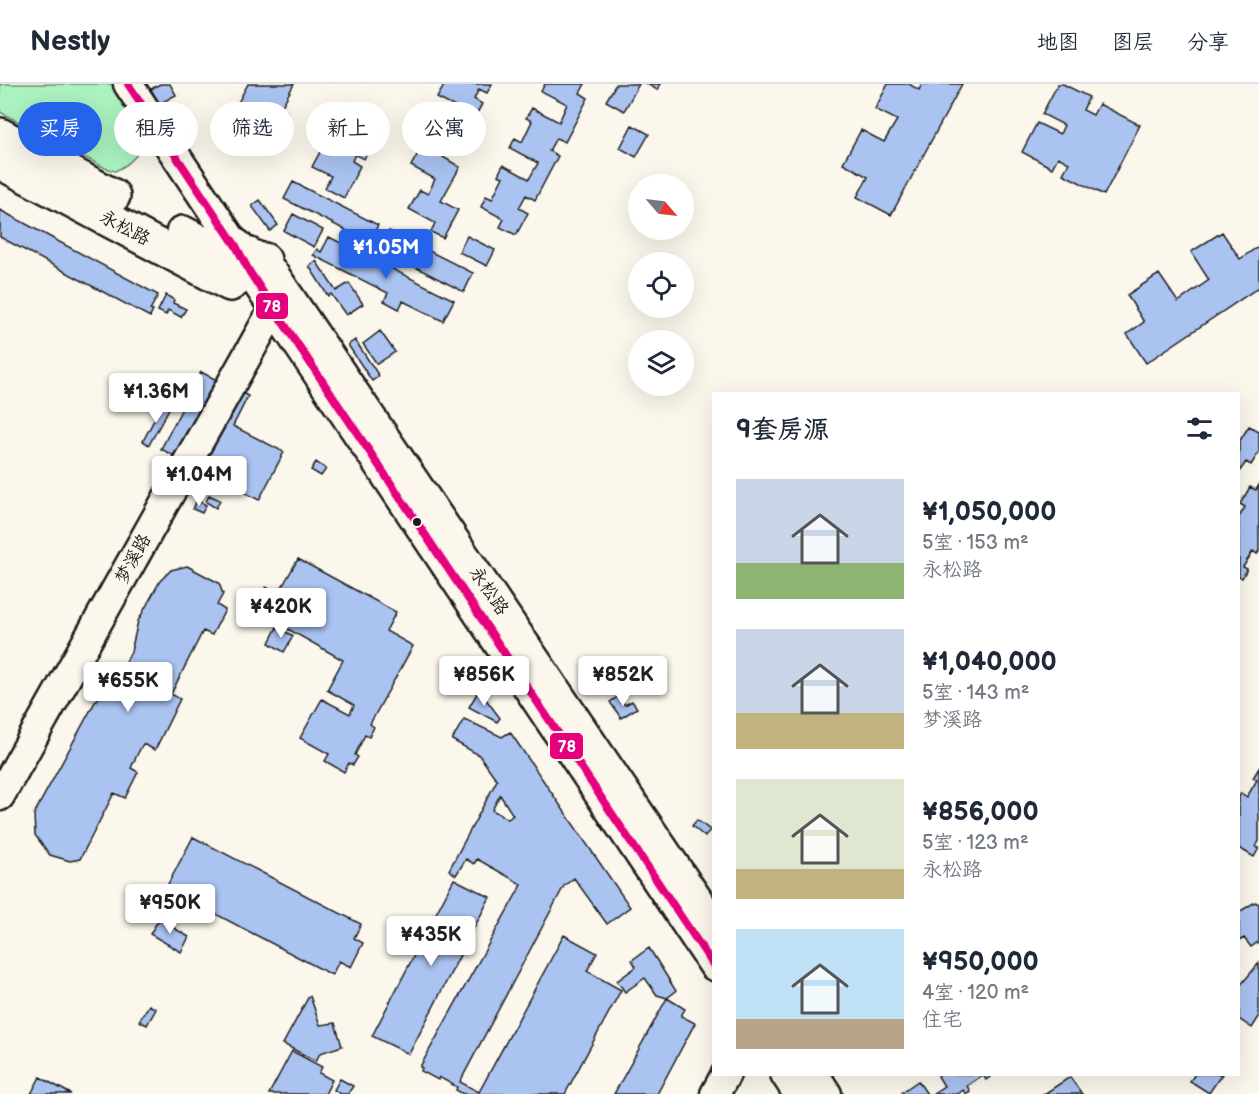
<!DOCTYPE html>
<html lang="zh">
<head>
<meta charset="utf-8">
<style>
	:root { --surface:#fff; --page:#f2f2f3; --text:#1f2937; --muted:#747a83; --line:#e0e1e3; --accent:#2563eb }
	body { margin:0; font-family:"Balsamiq Sans","LXGW WenKai TC",sans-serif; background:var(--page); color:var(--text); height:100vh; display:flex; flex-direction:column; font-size:22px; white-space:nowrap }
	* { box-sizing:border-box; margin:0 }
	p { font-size:20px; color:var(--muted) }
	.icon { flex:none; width:33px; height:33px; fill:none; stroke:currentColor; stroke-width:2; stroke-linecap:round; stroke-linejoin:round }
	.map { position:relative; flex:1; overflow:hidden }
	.panel { position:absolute; left:712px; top:308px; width:528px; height:684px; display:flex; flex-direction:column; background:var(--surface); border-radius:0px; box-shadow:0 6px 24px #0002 }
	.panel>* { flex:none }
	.guide { position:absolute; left:18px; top:18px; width:570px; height:54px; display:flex; gap:12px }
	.needle { width:39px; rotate:118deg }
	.tools { position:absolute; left:628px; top:90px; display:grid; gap:12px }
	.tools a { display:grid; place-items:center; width:66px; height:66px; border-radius:50%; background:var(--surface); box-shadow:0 6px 24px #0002; font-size:30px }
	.price { position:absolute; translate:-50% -51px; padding:0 14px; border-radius:6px; background:#fff; color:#222; font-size:20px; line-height:39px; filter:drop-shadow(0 2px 3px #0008) }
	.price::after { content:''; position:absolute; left:50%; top:36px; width:18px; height:14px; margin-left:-9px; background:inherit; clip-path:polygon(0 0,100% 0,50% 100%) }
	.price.selected { background:var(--accent); color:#fff }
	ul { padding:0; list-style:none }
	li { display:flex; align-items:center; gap:18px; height:150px; padding:0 24px }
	li span { display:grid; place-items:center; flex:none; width:168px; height:120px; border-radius:0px; color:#555 }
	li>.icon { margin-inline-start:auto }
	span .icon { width:72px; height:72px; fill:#fffc; stroke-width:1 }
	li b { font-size:26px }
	h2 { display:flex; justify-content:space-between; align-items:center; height:72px; padding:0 24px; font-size:26px }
	.chip { padding:0 21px; border-radius:27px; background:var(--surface); box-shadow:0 6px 24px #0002; font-size:21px; line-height:54px }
	.chip.selected { background:var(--accent); color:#fff }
	header { display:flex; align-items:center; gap:36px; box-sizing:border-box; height:84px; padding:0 30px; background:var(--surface); border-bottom:2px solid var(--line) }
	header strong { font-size:28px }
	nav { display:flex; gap:33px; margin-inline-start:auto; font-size:21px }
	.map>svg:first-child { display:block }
	.green { fill:#aaf2bf; stroke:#63876e; stroke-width:1.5 }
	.building { fill:#aac3f1; stroke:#1c1c1c; stroke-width:1.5; fill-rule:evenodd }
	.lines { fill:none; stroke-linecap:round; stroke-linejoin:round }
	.minor-casing { stroke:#1c1c1c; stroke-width:33 }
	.major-casing { stroke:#1c1c1c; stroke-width:38 }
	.minor { stroke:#fbf7ec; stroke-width:28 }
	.major { stroke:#fbf7ec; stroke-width:33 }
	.bus-1-casing { stroke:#fbf7ec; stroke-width:12 }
	.bus-1 { stroke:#e5007d; stroke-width:8 }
	.bus-dot { fill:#1c1c1c; stroke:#fbf7ec; stroke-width:2 }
	.labels { text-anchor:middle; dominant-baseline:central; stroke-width:5; stroke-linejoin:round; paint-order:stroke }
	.street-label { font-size:18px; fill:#1c1c1c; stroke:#fbf7ec }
	.line-badge { stroke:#fbf7ec; stroke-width:2 }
	.badge-label { font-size:16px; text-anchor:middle; font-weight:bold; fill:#fff }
</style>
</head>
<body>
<header>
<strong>Nestly</strong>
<nav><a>地图</a><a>图层</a><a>分享</a></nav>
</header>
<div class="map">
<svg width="1259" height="1010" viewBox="0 0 1259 1010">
	<rect width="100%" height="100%" fill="#fbf7ec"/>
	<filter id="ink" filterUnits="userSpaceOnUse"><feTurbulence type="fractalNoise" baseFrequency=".0167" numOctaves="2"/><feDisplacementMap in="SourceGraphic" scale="12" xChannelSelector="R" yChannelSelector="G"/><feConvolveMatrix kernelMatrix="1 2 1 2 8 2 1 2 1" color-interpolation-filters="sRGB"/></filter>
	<g filter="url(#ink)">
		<path class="green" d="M0 0H115C121 11 139 35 142 46 147 65 131 80 115 87L105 84 0 28Z"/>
		<path class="building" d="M160 0H170L176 11 159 20 151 5Z
			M248 0H294L281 24 287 28 279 42 273 39 260 64 230 48 239 32 233 28Z
			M445 0H492L487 9 479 5 474 15 482 20 455 70 447 66 443 73 460 83 441 117 458 126 443 154 431 148 435 139 409 125 420 106 428 110 435 95 411 82 422 62 429 66 433 58 417 50 427 30 452 43 461 26 437 14Z
			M545 0H585L580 9 588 14 565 58 556 54 549 67 558 72 535 116 526 111 519 124 528 129 516 151 500 143 504 135 481 123 486 112 492 115 503 93 498 91 503 81 529 95 538 79 510 64 515 54 522 58 532 37 526 34 532 24 559 38 567 20 541 7Z
			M616 0H639L624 27 606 17Z
			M647 0H660L657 6Z
			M888 0H909L919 6 922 0H962L891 131 857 113 868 93 843 79 861 46 884 58 897 36 875 25Z
			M1058 0H1063L1089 13 1083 26 1093 31 1099 20 1140 41 1104 111 1063 90 1069 79 1058 73 1052 84 1022 68 1037 39 1060 50 1064 41 1042 30Z
			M361 34 380 44 364 75 355 70 352 77 360 82 344 114 325 104 331 92 312 83 337 36 356 45Z
			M632 41 649 50 636 73 620 64Z
			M293 98 378 141 369 158 284 115Z
			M260 116 278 141 270 147 252 122Z
			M0 126 158 211 150 226 153 227 150 233 0 153Z
			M293 130 323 146 314 163 284 147Z
			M389 147 473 189 464 208 380 165Z
			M1222 148 1240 175 1259 162V203L1146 279 1127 250 1144 238 1127 211 1159 190 1178 218 1209 196 1191 168Z
			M467 152 495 166 487 182 459 168Z
			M329 153 454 216 443 237 403 217 399 225 384 217 388 209 313 171 317 165 321 168Z
			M316 177 336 207 349 199 363 220 346 231 331 210 328 212 309 182Z
			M166 211 174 216 173 219 186 225 181 233 168 226 166 231 158 227Z
			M380 247 395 268 377 280 363 260Z
			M355 256 379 292 372 297 348 261Z
			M201 288 248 312 233 342 284 368 259 416 161 365Z
			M163 319 170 323 149 361 143 357Z
			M1249 342 1259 347V368L1251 381 1246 378 1239 388V358Z
			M316 378 326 385 321 392 311 386Z
			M1259 401V466L1257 470 1253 467 1243 483 1247 485 1242 494 1239 492V433L1245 423 1240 420 1250 403 1256 406Z
			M209 411 220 416 216 424 206 418Z
			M197 416 206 421 202 429 193 425Z
			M298 475 396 528 386 547 413 562 370 640 374 643 369 653 365 651 355 671 358 673 353 681 349 679 344 688 325 677 329 670 300 654 322 615 350 630 354 621 327 606 343 576 254 526 266 503 278 510Z
			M187 482 219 499 223 510 217 521 225 526 212 551 203 547 171 610 180 615 155 666 143 660 138 669 131 684 138 688 125 714 114 709 80 775 70 777 50 771 35 751 34 730 95 618 120 589 131 568 138 537 160 497 171 486Z
			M277 543 293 552 284 568 269 559Z
			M479 606 500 634 497 638 469 623Z
			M619 612 625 621 632 617 637 624 621 634 610 618Z
			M464 635 502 653 510 648 630 823 607 840 574 794 564 802 460 998 479 1008 564 851 597 869 587 887 621 906 565 1010H463L456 1006 457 1003 439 993 438 996 421 987 422 984 420 983 518 807 521 800 477 775 474 780 466 775 456 791 449 786 497 696 479 671 452 656ZM500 711 513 731 508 735 492 726Z
			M1259 684V757L1256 763 1259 764 1254 773 1239 764V713L1241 709 1247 713 1257 696 1253 694Z
			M697 736 710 746 705 753 692 742Z
			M193 753 361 840 354 854 363 859 351 883 339 877 332 891 166 804Z
			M454 795 490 813 409 970 372 952Z
			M1255 818 1259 820V857L1251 863 1244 854 1239 857V828Z
			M159 835 189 853 181 868 150 850Z
			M649 864 676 907 667 914 657 911 645 894 625 908 617 897 636 883 632 876Z
			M1259 879V933L1252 944 1239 935V903Z
			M309 912H310L320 941 335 939 342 962 320 969 316 977 283 960Z
			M667 914 685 925 681 932 695 939 657 1010H614Z
			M149 921 156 925 147 941 139 937Z
			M292 967 322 983 319 989 332 996 325 1010H269Z
			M940 990H988L990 993 986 996 983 991 967 1002 970 1007 966 1010 963 1006 958 1010H932L944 1002 938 992Z
			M1195 990H1222L1209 1009 1190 997Z
			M40 993 71 1010H31Z
			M1070 993 1082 1010H1044Z
			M340 995 353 1002 348 1010H341L334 1006Z
			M918 997 927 1010H904L902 1008Z"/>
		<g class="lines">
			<defs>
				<path id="minor" d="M128 0 236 162 249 187 262 207 714 882
					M249 168 264 176 277 194 714 839
					M0 712 274 224 286 215
					M785 990 798 1010
					M814 990 827 1010
					M715 1010 726 990"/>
				<path id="major" d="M0 51 113 112
					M0 78 230 200 264 176
					M183 149 223 170 236 162"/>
			</defs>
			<use href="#minor" class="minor-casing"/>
			<use href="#major" class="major-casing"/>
			<use href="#minor" class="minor"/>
			<use href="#major" class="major"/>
			<defs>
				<path id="bus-1" d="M128 0 236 162 249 187 262 207 714 882"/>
			</defs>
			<use href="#bus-1" class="bus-1-casing"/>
			<use href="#bus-1" class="bus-1"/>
		</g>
	</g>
	<circle class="bus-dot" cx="417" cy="438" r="5"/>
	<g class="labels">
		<g class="street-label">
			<text transform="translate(125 144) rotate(28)">永松路</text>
			<text transform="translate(133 475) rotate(-61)">梦溪路</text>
			<text transform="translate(489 507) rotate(56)">永松路</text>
		</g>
	</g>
	<g class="line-badge">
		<rect x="255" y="208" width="34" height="28" rx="6" fill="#e5007d"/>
		<rect x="549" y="648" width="35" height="28" rx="6" fill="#e5007d"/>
	</g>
	<g class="badge-label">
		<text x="272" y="228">78</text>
		<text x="567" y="668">78</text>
	</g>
</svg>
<div class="tools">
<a><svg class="needle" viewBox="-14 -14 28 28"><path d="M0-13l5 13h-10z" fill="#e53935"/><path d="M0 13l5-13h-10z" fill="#747a83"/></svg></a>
<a><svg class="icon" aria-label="locate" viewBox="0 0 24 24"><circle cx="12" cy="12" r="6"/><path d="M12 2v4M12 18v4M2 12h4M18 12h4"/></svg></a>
<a><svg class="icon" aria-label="layers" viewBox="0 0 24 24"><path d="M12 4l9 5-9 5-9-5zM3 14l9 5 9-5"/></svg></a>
</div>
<b class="price selected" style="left:386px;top:196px">¥1.05M</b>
<b class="price" style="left:156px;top:340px">¥1.36M</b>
<b class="price" style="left:199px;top:423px">¥1.04M</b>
<b class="price" style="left:281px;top:555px">¥420K</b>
<b class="price" style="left:484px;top:623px">¥856K</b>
<b class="price" style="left:623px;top:623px">¥852K</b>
<b class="price" style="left:128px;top:629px">¥655K</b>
<b class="price" style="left:170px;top:851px">¥950K</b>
<b class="price" style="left:431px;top:883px">¥435K</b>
<div class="guide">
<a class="chip selected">买房</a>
<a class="chip">租房</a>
<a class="chip">筛选</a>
<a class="chip">新上</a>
<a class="chip">公寓</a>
</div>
<section class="panel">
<h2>9套房源<svg class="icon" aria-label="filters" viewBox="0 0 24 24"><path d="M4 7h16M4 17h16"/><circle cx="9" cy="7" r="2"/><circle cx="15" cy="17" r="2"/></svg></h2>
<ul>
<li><span style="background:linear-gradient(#c9d6e8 70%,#8fb573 0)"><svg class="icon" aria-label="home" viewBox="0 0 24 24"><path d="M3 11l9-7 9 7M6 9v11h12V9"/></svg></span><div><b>¥1,050,000</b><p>5室 · 153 m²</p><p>永松路</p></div></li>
<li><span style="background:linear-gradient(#c9d6e8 70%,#c2b280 0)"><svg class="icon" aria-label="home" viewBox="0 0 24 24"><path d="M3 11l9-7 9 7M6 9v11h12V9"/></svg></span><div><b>¥1,040,000</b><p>5室 · 143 m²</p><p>梦溪路</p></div></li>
<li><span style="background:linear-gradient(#dfe7d0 75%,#c2b280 0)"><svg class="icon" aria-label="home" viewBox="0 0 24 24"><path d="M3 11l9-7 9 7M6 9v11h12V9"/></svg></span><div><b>¥856,000</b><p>5室 · 123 m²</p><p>永松路</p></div></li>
<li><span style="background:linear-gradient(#bfe0f5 75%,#b9a48a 0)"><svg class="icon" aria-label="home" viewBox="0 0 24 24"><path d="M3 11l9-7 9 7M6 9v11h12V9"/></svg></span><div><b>¥950,000</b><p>4室 · 120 m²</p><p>住宅</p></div></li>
</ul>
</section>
</div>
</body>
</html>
